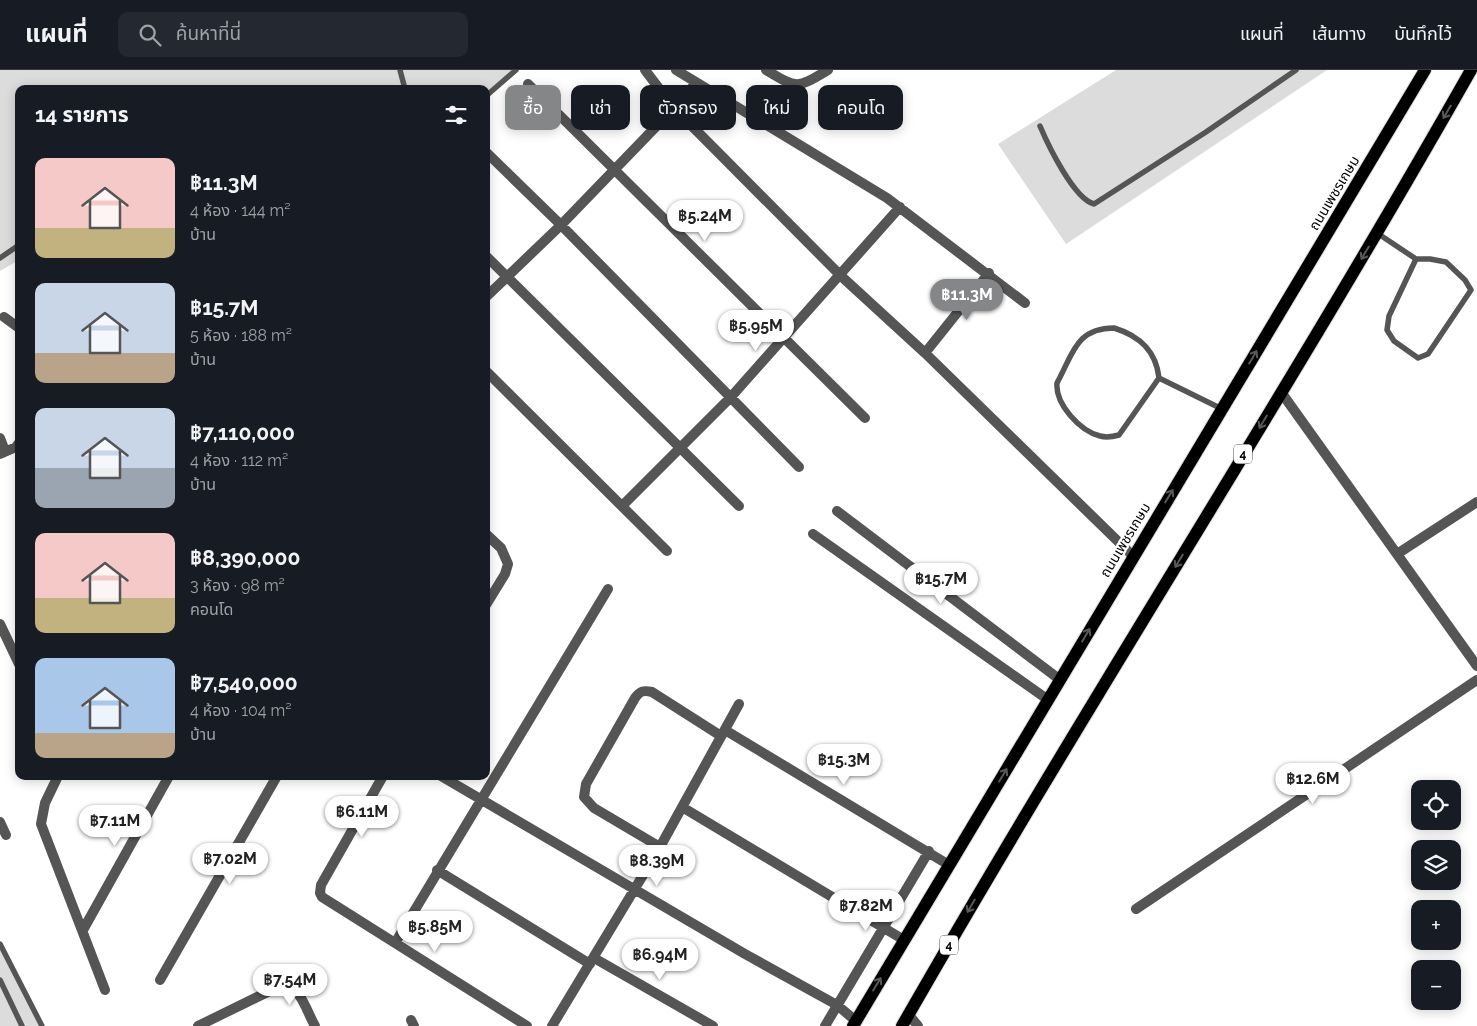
<!DOCTYPE html>
<html lang="th">
<head>
<meta charset="utf-8">
<style>
	:root { --surface:#171b24; --page:#242831; --text:#f1f3f6; --muted:#9ea1a6; --line:#363941; --accent:#858687 }
	body { margin:0; font-family:Raleway,"Noto Sans Thai",sans-serif; background:var(--page); color:var(--text); height:100vh; display:flex; flex-direction:column; font-size:19px; white-space:nowrap }
	* { box-sizing:border-box; margin:0 }
	p { font-size:16px; color:var(--muted) }
	.icon { flex:none; width:28px; height:28px; fill:none; stroke:currentColor; stroke-width:2; stroke-linecap:round; stroke-linejoin:round }
	.map { position:relative; flex:1; overflow:hidden }
	.side { position:absolute; left:15px; top:15px; width:475px; height:695px; display:flex; flex-direction:column; background:var(--surface); border-radius:10px; box-shadow:0 2px 12px #0003 }
	.side>* { flex:none }
	.banner { position:absolute; left:505px; top:15px; width:475px; height:45px; display:flex; gap:10px }
	.buttons { position:absolute; left:1411px; top:710px; display:grid; gap:10px }
	.buttons a { display:grid; place-items:center; width:50px; height:50px; border-radius:10px; background:var(--surface); box-shadow:0 2px 12px #0003; font-size:25px }
	.price { position:absolute; translate:-50% -42px; padding:0 11px; border-radius:18px; background:#fff; color:#222; font-size:16px; line-height:32px; filter:drop-shadow(0 1px 2px #0008) }
	.price::after { content:''; position:absolute; left:50%; top:30px; width:15px; height:11px; margin-left:-8px; background:inherit; clip-path:polygon(0 0,100% 0,50% 100%) }
	.price.on { background:var(--accent); color:#fff }
	ul { padding:0; list-style:none }
	li { display:flex; align-items:center; gap:15px; height:125px; padding:0 20px }
	li span { display:grid; place-items:center; flex:none; width:140px; height:100px; border-radius:10px; color:#555 }
	li>.icon { margin-inline-start:auto }
	span .icon { width:60px; height:60px; fill:#fffc; stroke-width:1 }
	li b { font-size:21px }
	h2 { display:flex; justify-content:space-between; align-items:center; height:60px; padding:0 20px; font-size:21px }
	.pill { padding:0 18px; border-radius:10px; background:var(--surface); box-shadow:0 2px 12px #0003; font-size:18px; line-height:45px }
	.pill.on { background:var(--accent); color:#fff }
	header { display:flex; align-items:center; gap:30px; box-sizing:border-box; height:70px; padding:0 25px; background:var(--surface); border-bottom:1px solid var(--line) }
	header strong { font-size:24px }
	nav { display:flex; gap:28px; margin-inline-start:auto; font-size:18px }
	.search { width:350px; height:45px; background:var(--page); display:flex; align-items:center; gap:12px; box-sizing:border-box; padding:0 18px; border-radius:10px; color:var(--muted); font-size:19px }
	.map>svg:first-child { display:block }
	.green { fill:#dcdcdc }
	.lines { fill:none; stroke-linecap:round; stroke-linejoin:round }
	.primary-casing { stroke:#dbdbdb; stroke-width:14 }
	.lane { stroke:#555; stroke-width:5.5 }
	.street { stroke:#555; stroke-width:10 }
	.primary { stroke:#000; stroke-width:12 }
	.oneway { stroke:#595959 }
	.labels { text-anchor:middle; dominant-baseline:central; stroke-width:4.5; stroke-linejoin:round; paint-order:stroke }
	.shield { fill:#fff; stroke:#4c4c4c; stroke-width:1 }
	.shield-label { font-size:12px; font-weight:bold; fill:#000 }
	.street-label { font-size:14px; fill:#000; stroke:#fff }
</style>
</head>
<body>
<header>
<strong>แผนที่</strong>
<div class="search"><svg class="icon" aria-label="search" viewBox="0 0 24 24"><circle cx="10" cy="10" r="6"/><path d="M15 15l6 6"/></svg>ค้นหาที่นี่</div>
<nav><a>แผนที่</a><a>เส้นทาง</a><a>บันทึกไว้</a></nav>
</header>
<div class="map">
<svg width="1477" height="956" viewBox="0 0 1477 956">
	<rect width="100%" height="100%" fill="#fff"/>
	<path class="green" d="M0 0H516L486 25V19H19V190L0 201Z
		M1116 0H1327L1066 174 998 74Z
		M0 880 39 956H0Z"/>
	<g class="lines">
		<defs>
			<path id="primary" d="M853 956 1425 0
				M902 956C1086 634 1288 323 1471 0"/>
		</defs>
		<use href="#primary" class="primary-casing"/>
		<path class="lane" d="M400 0 405 19
			M486 26 516 0
			M1040 56C1048 75 1074 129 1094 134L1206 62 1296 0
			M1377 163 1416 189H1430L1446 192 1465 210 1471 220 1428 284 1418 288 1394 271 1387 260 1389 246 1416 189
			M0 188 19 175
			M1114 258C1140 266 1156 281 1159 308L1119 365C1112 367 1107 368 1100 366 1080 361 1055 334 1057 313 1073 284 1076 258 1114 258Z
			M1159 308 1222 339
			M0 874 42 956
			M0 910 22 956"/>
		<path class="street" d="M645 0 674 38 841 206 925 283 1133 486
			M676 0 887 128 1025 233
			M766 0C798 19 796 19 828 0
			M528 14 865 348
			M486 82 561 155 799 397
			M486 186 739 436
			M486 227 561 155 674 38 696 13
			M4 247 19 258
			M925 283 989 203
			M486 301 667 481
			M1281 322 1477 596
			M0 368 5 381
			M0 384 16 377 19 373
			M622 436 730 328 900 137
			M837 441 1059 609
			M486 464 501 478 508 494 505 504 486 535
			M813 464 1047 629
			M1397 484 1477 432
			M0 554 19 594
			M725 660 949 795
			M58 706 45 733 41 754 105 920
			M383 706 321 815 320 823 322 827 527 956
			M441 706 745 884 837 935 856 951
			M682 737 904 870
			M0 752 6 765
			M660 777 594 738 584 727 586 714 635 628C640 621 643 620 652 622L721 666
			M437 800 590 894
			M1136 839 1477 610
			M83 860 169 706
			M395 873 608 519
			M594 888 713 956
			M160 910 277 706
			M908 944 918 956
			M411 950 414 956
			M198 956 284 914C301 918 307 942 315 956
			M552 956 660 777 739 634
			M825 956 929 781"/>
		<use href="#primary" class="primary"/>
	</g>
	<defs><path id="oneway-shaft" d="M-6 0H5M1.5-3L5.5 0L1.5 3" fill="none" stroke-width="1.6" stroke-linecap="round" stroke-linejoin="round" transform="scale(1.25)"/></defs>
	<g class="oneway">
		<use href="#oneway-shaft" transform="translate(1447 42) rotate(120)"/>
		<use href="#oneway-shaft" transform="translate(1365 183) rotate(121)"/>
		<use href="#oneway-shaft" transform="translate(1253 287) rotate(-59)"/>
		<use href="#oneway-shaft" transform="translate(1263 352) rotate(121)"/>
		<use href="#oneway-shaft" transform="translate(1169 426) rotate(-59)"/>
		<use href="#oneway-shaft" transform="translate(1179 491) rotate(121)"/>
		<use href="#oneway-shaft" transform="translate(1086 565) rotate(-59)"/>
		<use href="#oneway-shaft" transform="translate(1003 705) rotate(-59)"/>
		<use href="#oneway-shaft" transform="translate(971 836) rotate(120)"/>
		<use href="#oneway-shaft" transform="translate(877 914) rotate(-59)"/>
	</g>
	<g class="labels">
		<g class="shield">
			<rect x="1234" y="374.5" width="18" height="19" rx="4"/>
			<rect x="940" y="865.5" width="18" height="19" rx="4"/>
		</g>
		<g class="shield-label">
			<text x="1243" y="384">4</text>
			<text x="949" y="875">4</text>
		</g>
		<g class="street-label">
			<text transform="translate(1334 123) rotate(-59)">ถนนเพชรเกษม</text>
			<text transform="translate(1125 470) rotate(-59)">ถนนเพชรเกษม</text>
		</g>
	</g>
</svg>
<div class="buttons">
<a><svg class="icon" aria-label="locate" viewBox="0 0 24 24"><circle cx="12" cy="12" r="6"/><path d="M12 2v4M12 18v4M2 12h4M18 12h4"/></svg></a>
<a><svg class="icon" aria-label="layers" viewBox="0 0 24 24"><path d="M12 4l9 5-9 5-9-5zM3 14l9 5 9-5"/></svg></a>
<a>+</a>
<a>−</a>
</div>
<b class="price" style="left:705px;top:172px">฿5.24M</b>
<b class="price on" style="left:967px;top:251px">฿11.3M</b>
<b class="price" style="left:756px;top:282px">฿5.95M</b>
<b class="price" style="left:941px;top:535px">฿15.7M</b>
<b class="price" style="left:844px;top:716px">฿15.3M</b>
<b class="price" style="left:1313px;top:735px">฿12.6M</b>
<b class="price" style="left:362px;top:768px">฿6.11M</b>
<b class="price" style="left:115px;top:777px">฿7.11M</b>
<b class="price" style="left:230px;top:815px">฿7.02M</b>
<b class="price" style="left:657px;top:817px">฿8.39M</b>
<b class="price" style="left:866px;top:862px">฿7.82M</b>
<b class="price" style="left:435px;top:883px">฿5.85M</b>
<b class="price" style="left:660px;top:911px">฿6.94M</b>
<b class="price" style="left:290px;top:936px">฿7.54M</b>
<div class="banner">
<a class="pill on">ซื้อ</a>
<a class="pill">เช่า</a>
<a class="pill">ตัวกรอง</a>
<a class="pill">ใหม่</a>
<a class="pill">คอนโด</a>
</div>
<section class="side">
<h2>14 รายการ<svg class="icon" aria-label="filters" viewBox="0 0 24 24"><path d="M4 7h16M4 17h16"/><circle cx="9" cy="7" r="2"/><circle cx="15" cy="17" r="2"/></svg></h2>
<ul>
<li><span style="background:linear-gradient(#f6c9c9 70%,#c2b280 0)"><svg class="icon" aria-label="home" viewBox="0 0 24 24"><path d="M3 11l9-7 9 7M6 9v11h12V9"/></svg></span><div><b>฿11.3M</b><p>4 ห้อง · 144 m²</p><p>บ้าน</p></div></li>
<li><span style="background:linear-gradient(#c9d6e8 70%,#b9a48a 0)"><svg class="icon" aria-label="home" viewBox="0 0 24 24"><path d="M3 11l9-7 9 7M6 9v11h12V9"/></svg></span><div><b>฿15.7M</b><p>5 ห้อง · 188 m²</p><p>บ้าน</p></div></li>
<li><span style="background:linear-gradient(#c9d6e8 60%,#9aa5b1 0)"><svg class="icon" aria-label="home" viewBox="0 0 24 24"><path d="M3 11l9-7 9 7M6 9v11h12V9"/></svg></span><div><b>฿7,110,000</b><p>4 ห้อง · 112 m²</p><p>บ้าน</p></div></li>
<li><span style="background:linear-gradient(#f6c9c9 65%,#c2b280 0)"><svg class="icon" aria-label="home" viewBox="0 0 24 24"><path d="M3 11l9-7 9 7M6 9v11h12V9"/></svg></span><div><b>฿8,390,000</b><p>3 ห้อง · 98 m²</p><p>คอนโด</p></div></li>
<li><span style="background:linear-gradient(#a9c7e8 75%,#b9a48a 0)"><svg class="icon" aria-label="home" viewBox="0 0 24 24"><path d="M3 11l9-7 9 7M6 9v11h12V9"/></svg></span><div><b>฿7,540,000</b><p>4 ห้อง · 104 m²</p><p>บ้าน</p></div></li>
</ul>
</section>
</div>
</body>
</html>
